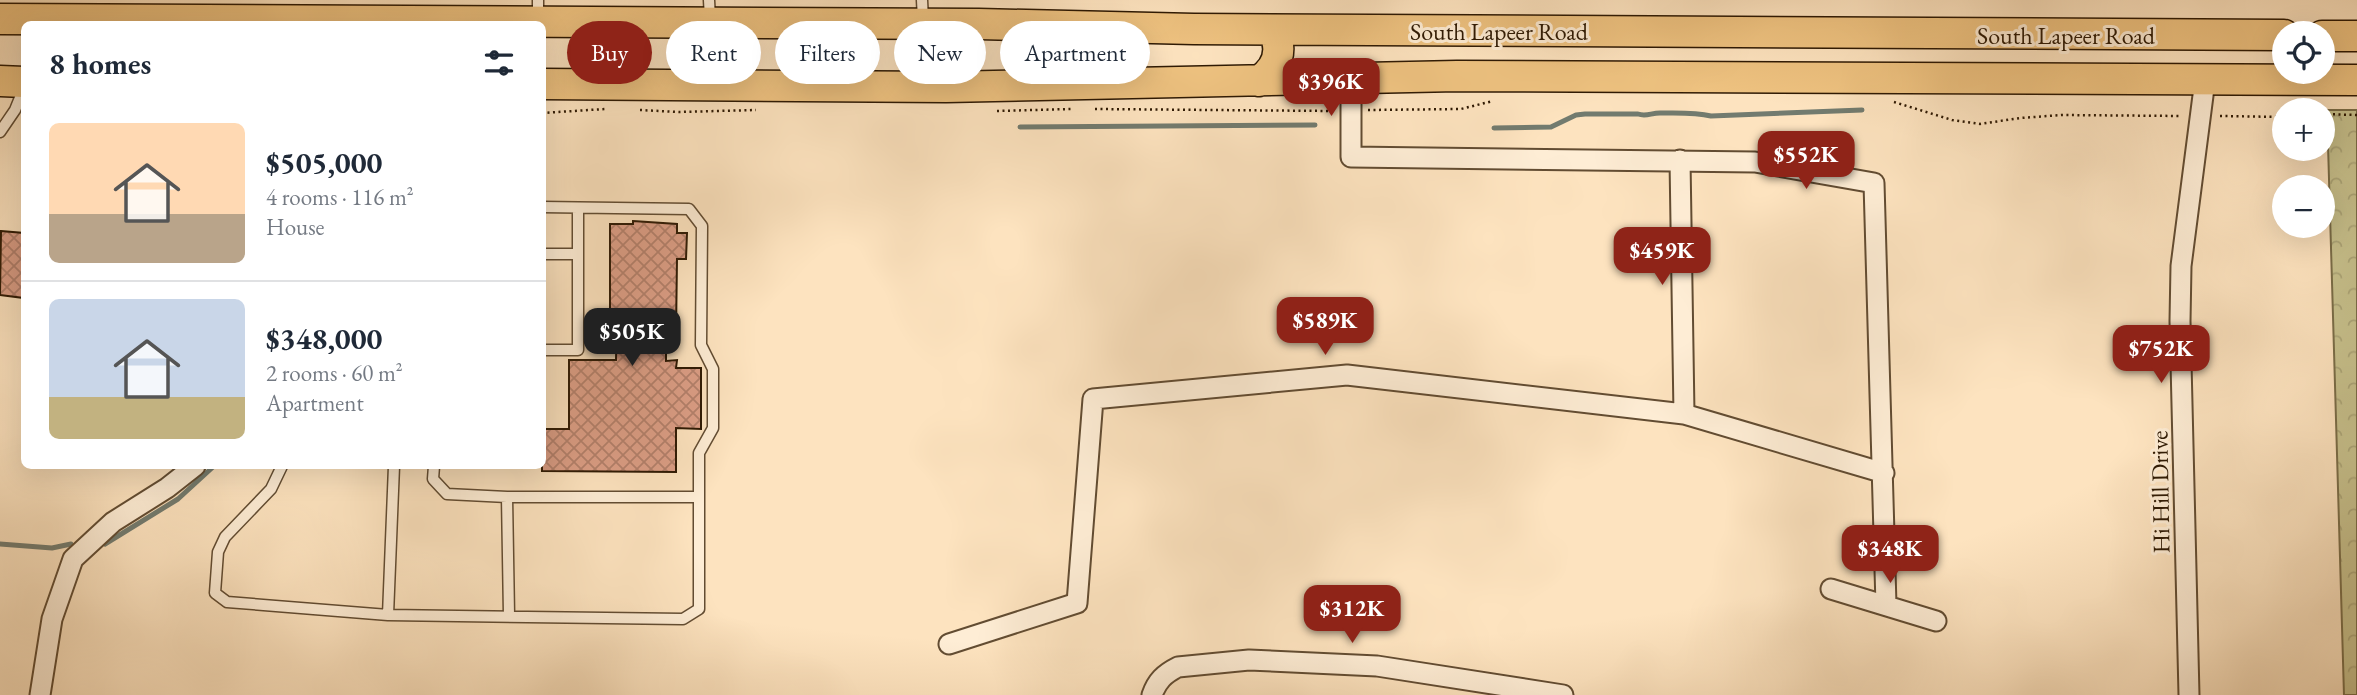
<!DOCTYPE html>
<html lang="en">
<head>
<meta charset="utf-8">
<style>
	:root { --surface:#fff; --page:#f6f6f7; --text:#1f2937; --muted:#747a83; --line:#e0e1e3; --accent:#8f2418 }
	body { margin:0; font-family:"EB Garamond",serif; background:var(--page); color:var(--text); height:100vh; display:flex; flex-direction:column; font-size:26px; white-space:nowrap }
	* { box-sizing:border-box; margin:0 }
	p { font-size:23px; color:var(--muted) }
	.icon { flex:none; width:38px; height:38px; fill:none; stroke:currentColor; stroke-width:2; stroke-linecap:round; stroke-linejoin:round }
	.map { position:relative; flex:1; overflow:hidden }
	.panel { position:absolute; left:21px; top:21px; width:525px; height:448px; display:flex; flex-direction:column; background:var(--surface); border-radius:10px; box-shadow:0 7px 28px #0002 }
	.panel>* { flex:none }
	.banner { position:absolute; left:567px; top:21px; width:665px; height:63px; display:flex; gap:14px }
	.fabs { position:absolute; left:2272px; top:21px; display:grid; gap:14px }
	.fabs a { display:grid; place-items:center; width:63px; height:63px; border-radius:50%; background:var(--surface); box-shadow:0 7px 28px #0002; font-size:35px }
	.price { position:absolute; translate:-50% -60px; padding:0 16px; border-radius:14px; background:var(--accent); color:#fff; font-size:23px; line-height:46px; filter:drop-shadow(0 2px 4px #0008) }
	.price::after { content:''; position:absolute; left:50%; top:42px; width:21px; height:16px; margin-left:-10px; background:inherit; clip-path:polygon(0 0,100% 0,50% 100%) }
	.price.selected { background:#222; color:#fff }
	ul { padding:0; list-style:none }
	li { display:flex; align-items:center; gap:21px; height:175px; padding:0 28px }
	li+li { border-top:2px solid var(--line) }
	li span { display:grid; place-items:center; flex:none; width:196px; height:140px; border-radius:10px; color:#555 }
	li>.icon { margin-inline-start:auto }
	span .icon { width:84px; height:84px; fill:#fffc; stroke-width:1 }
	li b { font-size:30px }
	h2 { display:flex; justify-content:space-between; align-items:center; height:84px; padding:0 28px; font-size:30px }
	.pill { padding:0 24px; border-radius:32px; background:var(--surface); box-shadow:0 7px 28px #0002; font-size:24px; line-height:63px }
	.pill.selected { background:var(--accent); color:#fff }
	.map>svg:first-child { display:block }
	.park { fill:url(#park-crowns); stroke:#7a6d48; stroke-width:2 }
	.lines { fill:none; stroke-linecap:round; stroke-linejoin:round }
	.stream { stroke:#727b6f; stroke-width:5 }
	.building { fill:url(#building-cross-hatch); stroke:#2e1903; stroke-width:2 }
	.lane-casing { stroke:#624c32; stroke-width:13 }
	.street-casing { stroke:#624c32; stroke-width:23 }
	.primary-casing { stroke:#2e1903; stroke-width:33 }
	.path { stroke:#2e1903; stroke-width:2.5; stroke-dasharray:2 3.5; stroke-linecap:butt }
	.lane { stroke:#feedd5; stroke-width:10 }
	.street { stroke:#feedd5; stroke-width:19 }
	.primary { stroke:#eec280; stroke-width:30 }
	.labels { text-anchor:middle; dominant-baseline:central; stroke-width:6; stroke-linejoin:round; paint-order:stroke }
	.street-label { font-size:24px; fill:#2e1903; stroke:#feedd5 }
</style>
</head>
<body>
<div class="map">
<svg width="2357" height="695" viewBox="0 0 2357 695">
	<defs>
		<pattern id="park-crowns" width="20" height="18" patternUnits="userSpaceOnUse" patternTransform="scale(1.75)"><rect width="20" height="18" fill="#c7c18d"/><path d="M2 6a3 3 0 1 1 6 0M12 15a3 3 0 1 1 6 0" fill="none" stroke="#aba578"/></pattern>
		<pattern id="building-cross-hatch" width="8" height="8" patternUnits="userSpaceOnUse" patternTransform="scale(1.75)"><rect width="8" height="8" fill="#dc9e86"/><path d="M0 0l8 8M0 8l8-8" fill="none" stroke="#b3806b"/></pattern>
	</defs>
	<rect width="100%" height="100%" fill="#fde3bf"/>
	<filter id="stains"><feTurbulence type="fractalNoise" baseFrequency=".00286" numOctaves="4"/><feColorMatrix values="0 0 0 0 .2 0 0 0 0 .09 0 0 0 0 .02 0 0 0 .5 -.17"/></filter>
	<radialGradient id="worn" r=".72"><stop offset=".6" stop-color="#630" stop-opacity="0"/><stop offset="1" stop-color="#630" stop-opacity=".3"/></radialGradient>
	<path class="park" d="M2327 110H2357V695H2344Z"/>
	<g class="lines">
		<path class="stream" d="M1020 127 1315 125
			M1494 128 1551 127 1576 115 1585 114H1638C1646 117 1651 113 1660 113 1677 113 1695 112 1711 116L1862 110
			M0 544 52 548 71 544
			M105 544 178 499 214 466"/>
	</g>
	<path class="building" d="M633 221 677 224V233H687L686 259H677L676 332H666V361L677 360 676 368H701V429L676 428V472L542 471V429H569V360H616L617 309H610V224H633Z
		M1 231 24 233V298L0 295Z"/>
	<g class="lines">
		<defs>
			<path id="lane" d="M538 0V19
				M709 0 710 19
				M922 0 923 20
				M0 132 15 110 24 88
				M542 254H578
				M542 350H578V208
				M282 466 271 489 225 537 218 552 215 593 227 602 388 615 683 619 699 609V497
				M434 466 433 479 447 494 507 497H699V453L713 428V369L701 345 702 226 689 209 542 207
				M507 497 509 615
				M388 615 394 466"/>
			<path id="street" d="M1351 79V157L1755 162 1874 183 1886 605
				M1680 160 1684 414
				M1831 589 1936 621
				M949 644 1077 603 1093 399 1347 375 1684 414 1884 473
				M40 695 52 619 73 559 113 522 167 488 195 466
				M1152 695C1157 681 1164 674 1178 667L1249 660 1377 666 1563 695
				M2189 695 2180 321 2181 266 2205 80"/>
			<path id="primary" d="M0 19 979 24 1194 29 2284 35
				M2322 36H2357
				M0 81 24 82
				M1259 81C1277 69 1284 50 1273 30
				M542 84 946 87 1457 76 2357 80"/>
		</defs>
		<use href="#lane" class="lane-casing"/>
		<use href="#street" class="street-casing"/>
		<use href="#primary" class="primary-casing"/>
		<path class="path" d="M1894 102 1952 120 1980 124 2020 118 2062 115 2181 116
			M1095 109 1333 111
			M640 110 679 112 756 110
			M1368 110 1461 109 1493 101
			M997 111 1071 109
			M542 113 605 109
			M2322 114 2357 115
			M2220 116 2284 117"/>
		<use href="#lane" class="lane"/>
		<use href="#street" class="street"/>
		<use href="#primary" class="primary"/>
	</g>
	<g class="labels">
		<g class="street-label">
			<text x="1499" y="31">South Lapeer Road</text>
			<text x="2066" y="35">South Lapeer Road</text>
			<text transform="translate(2160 492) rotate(-91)">Hi Hill Drive</text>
		</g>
	</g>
	<rect width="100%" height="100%" filter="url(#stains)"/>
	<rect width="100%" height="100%" fill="url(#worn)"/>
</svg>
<div class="fabs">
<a><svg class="icon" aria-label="locate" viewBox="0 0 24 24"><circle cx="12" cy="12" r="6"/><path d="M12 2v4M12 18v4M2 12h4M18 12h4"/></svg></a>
<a>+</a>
<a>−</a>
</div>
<b class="price" style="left:1331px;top:118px">$396K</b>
<b class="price" style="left:1806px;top:191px">$552K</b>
<b class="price" style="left:1662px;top:287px">$459K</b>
<b class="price" style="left:1325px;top:357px">$589K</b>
<b class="price selected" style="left:632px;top:368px">$505K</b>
<b class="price" style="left:2161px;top:385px">$752K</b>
<b class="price" style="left:1890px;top:585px">$348K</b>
<b class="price" style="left:1352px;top:645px">$312K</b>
<div class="banner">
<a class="pill selected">Buy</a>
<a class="pill">Rent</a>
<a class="pill">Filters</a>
<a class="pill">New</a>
<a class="pill">Apartment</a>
</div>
<section class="panel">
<h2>8 homes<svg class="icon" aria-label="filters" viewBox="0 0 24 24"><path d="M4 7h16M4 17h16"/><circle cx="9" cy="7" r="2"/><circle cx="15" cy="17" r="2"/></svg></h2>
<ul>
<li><span style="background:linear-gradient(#ffd9b3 65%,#b9a48a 0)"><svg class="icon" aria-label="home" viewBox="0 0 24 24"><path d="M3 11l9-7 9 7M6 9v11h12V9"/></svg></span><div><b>$505,000</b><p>4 rooms · 116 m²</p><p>House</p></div></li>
<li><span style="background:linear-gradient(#c9d6e8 70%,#c2b280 0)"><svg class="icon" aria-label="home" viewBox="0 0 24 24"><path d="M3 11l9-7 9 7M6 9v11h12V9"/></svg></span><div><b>$348,000</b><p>2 rooms · 60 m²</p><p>Apartment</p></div></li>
</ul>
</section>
</div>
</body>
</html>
